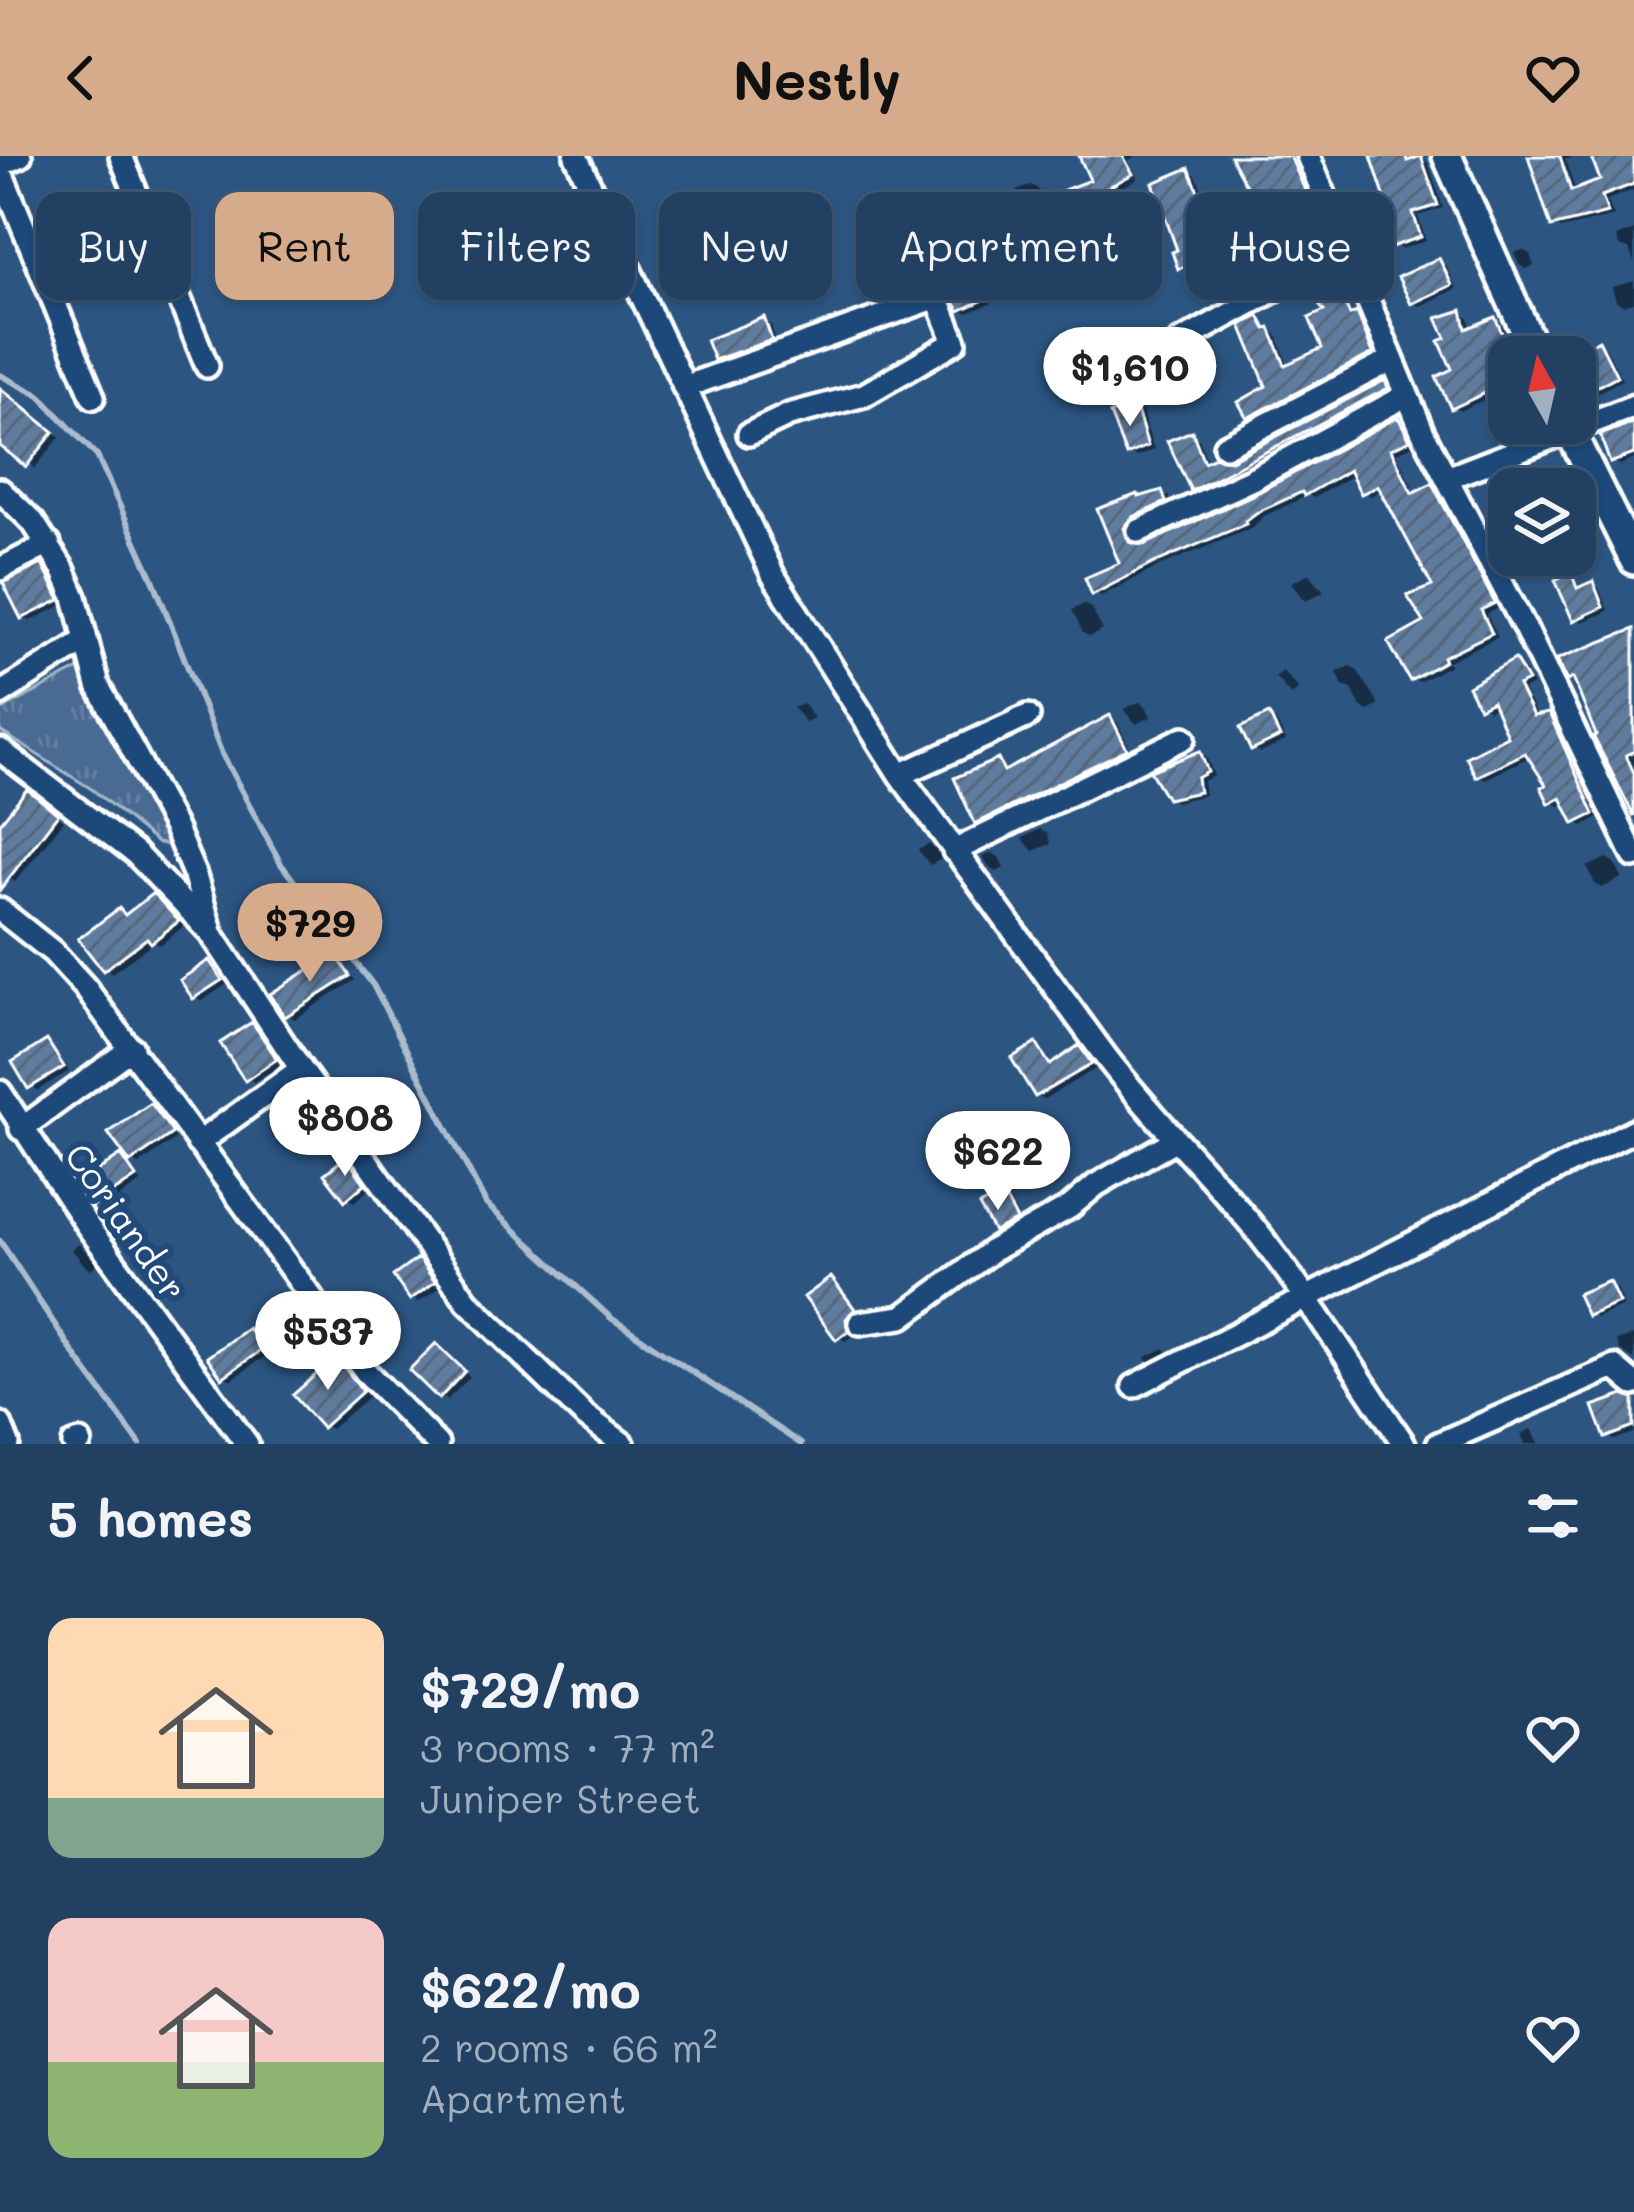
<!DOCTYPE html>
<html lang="en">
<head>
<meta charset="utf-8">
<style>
	:root { --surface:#214062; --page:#2d4b6b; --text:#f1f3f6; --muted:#a2afbe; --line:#3e5977; --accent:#d6ab8b }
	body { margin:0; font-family:Mali,sans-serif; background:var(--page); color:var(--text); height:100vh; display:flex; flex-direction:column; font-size:45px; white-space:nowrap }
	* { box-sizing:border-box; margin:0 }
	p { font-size:39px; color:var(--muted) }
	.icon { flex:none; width:66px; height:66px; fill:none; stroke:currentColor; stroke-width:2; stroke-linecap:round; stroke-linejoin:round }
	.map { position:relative; height:1288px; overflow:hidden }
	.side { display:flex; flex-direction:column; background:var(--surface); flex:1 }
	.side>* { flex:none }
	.banner { position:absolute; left:36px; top:36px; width:1563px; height:108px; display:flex; gap:24px }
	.needle { width:78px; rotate:352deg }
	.fabs { position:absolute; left:1488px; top:180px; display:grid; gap:24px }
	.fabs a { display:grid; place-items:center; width:108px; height:108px; border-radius:24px; background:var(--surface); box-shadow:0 3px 9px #0004,0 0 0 3px var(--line); font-size:60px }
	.price { position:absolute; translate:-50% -102px; padding:0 27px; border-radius:42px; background:#fff; color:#222; font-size:39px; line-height:78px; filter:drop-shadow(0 3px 6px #0008) }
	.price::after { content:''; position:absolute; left:50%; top:72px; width:36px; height:27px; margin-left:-18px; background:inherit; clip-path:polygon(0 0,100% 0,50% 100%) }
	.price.selected { background:var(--accent); color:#111 }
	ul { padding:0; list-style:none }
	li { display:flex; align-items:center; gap:36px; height:300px; padding:0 48px }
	li span { display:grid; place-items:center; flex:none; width:336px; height:240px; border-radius:24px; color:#555 }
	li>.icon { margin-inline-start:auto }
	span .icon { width:144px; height:144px; fill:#fffc; stroke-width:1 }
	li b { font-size:51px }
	h2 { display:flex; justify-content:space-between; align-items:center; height:144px; padding:0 48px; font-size:51px }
	.chip { padding:0 42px; border-radius:24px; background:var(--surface); box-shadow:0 3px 9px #0004,0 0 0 3px var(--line); font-size:42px; line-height:108px }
	.chip.selected { background:var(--accent); color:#111 }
	header { display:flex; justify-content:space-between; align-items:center; height:156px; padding:0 48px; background:var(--accent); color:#111; font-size:54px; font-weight:700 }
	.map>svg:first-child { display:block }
	.park { fill:url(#park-tufts); stroke:#a4b5c8; stroke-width:3 }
	.shadow { fill:#0007 }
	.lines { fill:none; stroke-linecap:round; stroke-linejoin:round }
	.stream { stroke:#acbcce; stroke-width:6 }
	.building { fill:url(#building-hatch); stroke:#fff; stroke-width:3 }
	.minor-casing { stroke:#fff; stroke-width:30 }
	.major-casing { stroke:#fff; stroke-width:36 }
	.minor { stroke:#1f4a7a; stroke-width:21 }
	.major { stroke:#1f4a7a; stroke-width:27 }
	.labels { text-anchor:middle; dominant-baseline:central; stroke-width:12; stroke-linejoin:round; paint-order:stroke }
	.street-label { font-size:36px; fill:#fff; stroke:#1f4a7a }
</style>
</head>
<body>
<header><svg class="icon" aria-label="back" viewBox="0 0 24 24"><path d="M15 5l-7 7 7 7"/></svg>Nestly<svg class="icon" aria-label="heart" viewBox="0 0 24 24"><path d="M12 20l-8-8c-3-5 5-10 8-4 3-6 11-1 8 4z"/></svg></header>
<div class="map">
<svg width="1634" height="1288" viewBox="0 0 1634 1288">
	<defs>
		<pattern id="park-tufts" width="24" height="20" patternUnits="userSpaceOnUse" patternTransform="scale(3)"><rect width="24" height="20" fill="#486b92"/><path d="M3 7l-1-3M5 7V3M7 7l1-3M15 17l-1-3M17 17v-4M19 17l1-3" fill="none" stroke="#6381a2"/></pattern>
		<pattern id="building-hatch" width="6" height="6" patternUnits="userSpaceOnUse" patternTransform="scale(3)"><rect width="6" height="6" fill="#5e7c9f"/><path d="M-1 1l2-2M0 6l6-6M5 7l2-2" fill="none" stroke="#56667a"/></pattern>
	</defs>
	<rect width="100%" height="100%" fill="#2c5582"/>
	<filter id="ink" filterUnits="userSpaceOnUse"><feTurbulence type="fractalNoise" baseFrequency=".00833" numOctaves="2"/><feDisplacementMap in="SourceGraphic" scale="24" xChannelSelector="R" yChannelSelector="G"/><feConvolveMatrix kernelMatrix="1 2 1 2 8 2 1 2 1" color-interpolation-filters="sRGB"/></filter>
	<g filter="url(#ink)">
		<path class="park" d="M79 513 95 554 171 677 170 689 157 687 93 634 0 575V555Z"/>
		<path class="shadow" d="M1082 0H1137L1128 4 1138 23 1103 41 1110 49 1074 63 1067 59 1094 26Z
			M1233 0H1293L1330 83 1283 109 1276 97 1269 101 1259 90 1212 112 1205 108 1188 115 1181 111 1189 15 1196 19 1212 59 1255 40Z
			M1373 0H1421L1428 7 1443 52 1418 60 1426 85 1401 93 1394 89 1397 69Z
			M1529 0H1574L1565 4 1576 36 1604 25 1609 0H1634V34L1607 44 1614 60 1561 73 1554 69Z
			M1031 29 1038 33 1045 54 1030 59 1023 55 1016 35Z
			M1634 74V107L1629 93 1619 90 1616 81Z
			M1332 88 1333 91 1291 115 1288 113Z
			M1523 94 1530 98 1534 110 1526 113 1519 109 1514 97Z
			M1439 105 1446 109 1457 133 1420 150 1413 146Z
			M975 121 982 125 992 147 968 157 961 153Z
			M1634 125V146L1623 149 1616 145 1612 131Z
			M1341 144 1348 148 1354 161 1364 164 1379 201 1257 264 1249 260 1270 232 1259 163 1277 179 1289 211 1326 193Z
			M1462 158 1469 162 1472 174 1495 164 1502 168 1511 190 1495 197 1509 232 1460 255 1453 250Z
			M764 165 771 169 777 187 724 206 717 202Z
			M1599 188 1606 192 1622 224 1581 245 1575 241 1573 201Z
			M1385 228 1394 236 1200 337 1193 333 1191 279 1199 283 1208 308 1232 306Z
			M0 234 60 281 35 312 0 286Z
			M1135 252 1142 256 1154 294 1136 301 1129 297Z
			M1398 264 1405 268 1415 288 1396 297 1416 338 1432 330 1439 334 1500 451 1487 458 1498 481 1448 505 1450 509 1419 526 1412 522 1436 432 1383 333 1371 340 1364 336 1355 318 1313 342 1309 339 1264 360 1252 372 1162 409 1101 440 1094 436 1123 409 1101 355 1162 337 1169 341 1171 350 1130 377 1135 390 1145 392 1260 339Z
			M1520 267H1542L1552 280 1540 285 1524 275Z
			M1634 269V303L1620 309 1613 305Z
			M42 412 49 416 65 448 30 465 23 461Z
			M1309 417 1324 435 1306 445 1291 427Z
			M1571 420 1582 433 1592 428 1599 432 1608 455 1583 466 1576 462Z
			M1084 448 1091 452 1103 474 1090 481 1083 477 1072 454Z
			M1634 477V655L1578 527 1569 523Z
			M1515 506 1522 510 1533 529 1523 534 1538 562 1548 560 1556 564 1599 662 1583 670 1576 666 1566 646 1559 650 1552 646 1551 630 1531 600 1486 623 1478 619 1511 582 1497 549 1489 554 1482 549Z
			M1350 510 1357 514 1379 549 1368 555 1361 551 1352 533 1343 530 1337 516Z
			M1283 515 1299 533 1291 539 1275 521Z
			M1139 546 1146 550 1151 561 1136 568 1124 553Z
			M803 548 814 562 805 566 793 552Z
			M1269 561 1276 565 1286 585 1261 597 1254 593Z
			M1110 562 1117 566 1132 597 985 670 978 666 998 606 1008 616Z
			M1200 598 1207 602 1214 620 1203 625 1205 639 1176 646 1169 641Z
			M34 641 64 664 15 726 0 716V667Z
			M1040 673 1047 677 1051 688 1033 695 1022 682Z
			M929 688 944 702 930 709 918 694Z
			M992 697 999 701 1004 712 997 716 990 712 982 701Z
			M1607 702 1614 706 1622 722 1602 732 1595 728 1587 711Z
			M160 745 184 770 160 789 154 786 112 817 105 813 120 756 128 761Z
			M335 800 355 824 295 863 287 859Z
			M209 808 227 828 202 845 195 841Z
			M252 870 259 874 282 908 254 926 247 922Z
			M47 888 69 915 38 934 30 930Z
			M1036 890 1053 911 1079 893 1097 912 1044 943 1037 939Z
			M151 951 178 981 139 1009 132 1005Z
			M122 1003 142 1026 105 1051 98 1047Z
			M346 1005 370 1033 354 1046 347 1042Z
			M1002 1041 1010 1045 1022 1068 1003 1078 996 1074Z
			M79 1088 98 1108 89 1114 71 1093Z
			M418 1106 440 1131 419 1146 412 1142Z
			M831 1125 860 1158 852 1167 854 1179 845 1185 838 1181Z
			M1609 1128 1616 1132 1624 1150 1596 1162 1589 1158Z
			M248 1176 268 1198 231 1224 224 1220Z
			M1634 1179V1204L1620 1195 1616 1185Z
			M1164 1192 1173 1200 1155 1209 1148 1205 1146 1201Z
			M443 1195 470 1221 447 1244 440 1240Z
			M337 1204 369 1240 331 1273 324 1269Z
			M1634 1246V1277L1614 1284 1607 1280Z
			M1531 1273 1533 1275 1539 1288H1525L1521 1278Z"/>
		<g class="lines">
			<path class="stream" d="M0 219 39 239 97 300 153 423 222 598 281 708 373 829 486 1048 611 1162 801 1288
				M0 1085 72 1195 140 1288"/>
		</g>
		<path class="building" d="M1079 0H1123L1133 18 1098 37 1105 45 1065 61 1056 37 1090 24Z
			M1230 0H1290L1328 87 1281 113 1271 93 1260 99 1254 87 1203 110 1200 105 1178 113 1172 96 1177 94 1153 27 1189 12 1207 58 1251 39Z
			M1371 0H1406L1407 5 1421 0 1438 49 1413 57 1421 81 1391 91 1385 70 1393 67Z
			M1528 0H1560L1571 35 1600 24 1591 0H1634V28L1602 40 1608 57 1551 71Z
			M1439 102 1452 129 1411 148 1398 121Z
			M976 117 986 143 959 155 946 130Z
			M1341 140 1350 159 1357 156 1373 197 1247 262 1238 246 1266 230 1241 169 1259 160 1266 173 1270 172 1285 209 1322 192 1309 162 1324 155 1320 150Z
			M1462 154 1466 173 1495 161 1506 186 1490 194 1506 227 1451 253 1436 221 1452 213 1439 185 1446 182 1437 162Z
			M764 161 772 184 714 204 706 184Z
			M1599 184 1617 220 1575 242V197Z
			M1385 224 1388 232 1191 335 1167 285 1192 275 1204 306 1215 301 1231 304Z
			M0 232 54 276 26 311 0 290Z
			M1135 248 1148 290 1126 299 1110 258Z
			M1398 261 1410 284 1391 293 1412 337 1432 327 1495 447 1481 454 1492 477 1443 501 1445 505 1410 525 1388 486 1424 466 1407 440 1432 430 1378 330 1361 338 1349 314 1304 340 1302 336 1256 357 1245 365 1246 368 1154 407 1092 439 1085 422 1119 407 1097 353 1138 338 1139 341 1162 334 1166 346 1133 361 1124 372 1129 386 1144 389 1259 336Z
			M1634 266V298L1610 307 1600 279Z
			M42 408 60 444 21 463 3 427Z
			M1571 416 1577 432 1593 425 1603 451 1573 465 1555 424Z
			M1634 473V595L1626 599 1634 617V660L1593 580 1596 579 1573 522 1567 525 1557 503Z
			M1515 503 1528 525 1518 530 1533 560 1549 557 1594 658 1574 668 1561 642 1549 648 1541 631 1546 629 1525 597 1476 621 1466 601 1507 580 1492 545 1479 552 1468 530Z
			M1269 558 1280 581 1251 595 1240 572Z
			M1110 559 1127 593 975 668 954 622 998 603 1004 615Z
			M1200 595 1208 616 1197 622 1199 636 1167 643 1150 615Z
			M27 633 58 658 0 734V667Z
			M153 737 179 765 151 787 147 782 103 815 78 783 119 752 125 759Z
			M335 797 350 820 285 861 270 838Z
			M209 804 222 824 193 843 180 824Z
			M252 866 277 903 245 925 220 887Z
			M47 884 64 911 28 933 12 906Z
			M1036 887 1050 909 1079 889 1092 908 1035 941 1011 902Z
			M151 947 173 977 130 1007 108 977Z
			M121 999 136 1021 95 1049 80 1027Z
			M346 1001 365 1028 345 1045 324 1018Z
			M1003 1038 1017 1064 994 1076 979 1050Z
			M418 1102 435 1126 410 1144 393 1120Z
			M831 1121 855 1153 846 1163 848 1175 836 1184 804 1141Z
			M1609 1125 1619 1147 1587 1160 1577 1138Z
			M248 1172 263 1193 222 1222 207 1201Z
			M436 1187 465 1215 439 1243 409 1214Z
			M336 1201 363 1235 322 1272 293 1239Z
			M1624 1239 1634 1243V1271L1605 1282 1593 1250Z"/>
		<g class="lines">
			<defs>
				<path id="minor" d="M121 0 207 210
					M576 0 773 419 900 619 1106 901C1151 960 1204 1011 1251 1068 1307 1138 1354 1214 1404 1288
					M1308 0 1423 277 1525 472 1634 700
					M0 9 20 0
					M0 14 93 241
					M1154 226 1160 205 1178 187 1347 94
					M684 231 937 141 955 186 864 239 789 259 749 278
					M1225 290 1392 204
					M1447 322 1634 250
					M0 334 33 366 63 413 75 441 98 530 174 670 195 720 210 772
					M1139 375 1252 323 1407 239
					M0 413 49 388
					M0 538 86 484
					M0 594 136 698 211 777 301 913 467 1145 584 1259 623 1288
					M900 619 1028 560
					M954 695 1184 582
					M0 754 53 796 85 831 366 1216 437 1288
					M0 936 86 1068 247 1288
					M21 973 132 892
					M198 987 301 913
					M860 1167 902 1161 993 1094 1070 1051 1096 1029 1175 984
					M1134 1230 1634 974
					M0 1268 8 1288
					M74 1288 80 1286
					M1438 1288 1614 1211 1634 1228"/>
				<path id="major" d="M1447 0 1537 201
					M1566 267 1634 404"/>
			</defs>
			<use href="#minor" class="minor-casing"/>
			<use href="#major" class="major-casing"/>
			<use href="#minor" class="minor"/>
			<use href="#major" class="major"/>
		</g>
	</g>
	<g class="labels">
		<g class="street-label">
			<text transform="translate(127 1065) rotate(55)">Coriander</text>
		</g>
	</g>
</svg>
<div class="fabs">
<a><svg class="needle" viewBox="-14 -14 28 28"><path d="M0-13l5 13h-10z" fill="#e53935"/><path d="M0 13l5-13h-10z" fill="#a2afbe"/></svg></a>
<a><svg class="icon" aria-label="layers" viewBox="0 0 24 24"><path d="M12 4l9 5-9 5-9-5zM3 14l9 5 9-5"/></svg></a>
</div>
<b class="price" style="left:1130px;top:273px">$1,610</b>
<b class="price selected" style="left:310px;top:829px">$729</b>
<b class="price" style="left:345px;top:1023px">$808</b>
<b class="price" style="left:998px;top:1057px">$622</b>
<b class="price" style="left:328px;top:1237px">$537</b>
<div class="banner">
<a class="chip">Buy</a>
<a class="chip selected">Rent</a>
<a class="chip">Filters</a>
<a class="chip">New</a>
<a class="chip">Apartment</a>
<a class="chip">House</a>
</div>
</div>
<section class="side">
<h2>5 homes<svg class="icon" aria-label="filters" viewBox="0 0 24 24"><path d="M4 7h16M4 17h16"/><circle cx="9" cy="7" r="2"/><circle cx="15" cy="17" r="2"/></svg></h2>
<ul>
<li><span style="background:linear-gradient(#ffd9b3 75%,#7fa58c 0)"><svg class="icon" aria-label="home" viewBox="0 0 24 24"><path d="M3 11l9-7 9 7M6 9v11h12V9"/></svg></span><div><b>$729/mo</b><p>3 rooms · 77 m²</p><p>Juniper Street</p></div><svg class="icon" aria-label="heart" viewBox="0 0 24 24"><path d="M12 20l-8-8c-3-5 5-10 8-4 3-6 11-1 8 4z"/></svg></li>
<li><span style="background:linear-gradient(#f6c9c9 60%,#8fb573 0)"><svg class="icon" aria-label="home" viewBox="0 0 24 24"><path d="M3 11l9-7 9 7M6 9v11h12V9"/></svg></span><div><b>$622/mo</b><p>2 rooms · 66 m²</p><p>Apartment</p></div><svg class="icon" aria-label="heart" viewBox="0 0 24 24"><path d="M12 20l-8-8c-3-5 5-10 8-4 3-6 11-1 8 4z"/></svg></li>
</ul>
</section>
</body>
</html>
